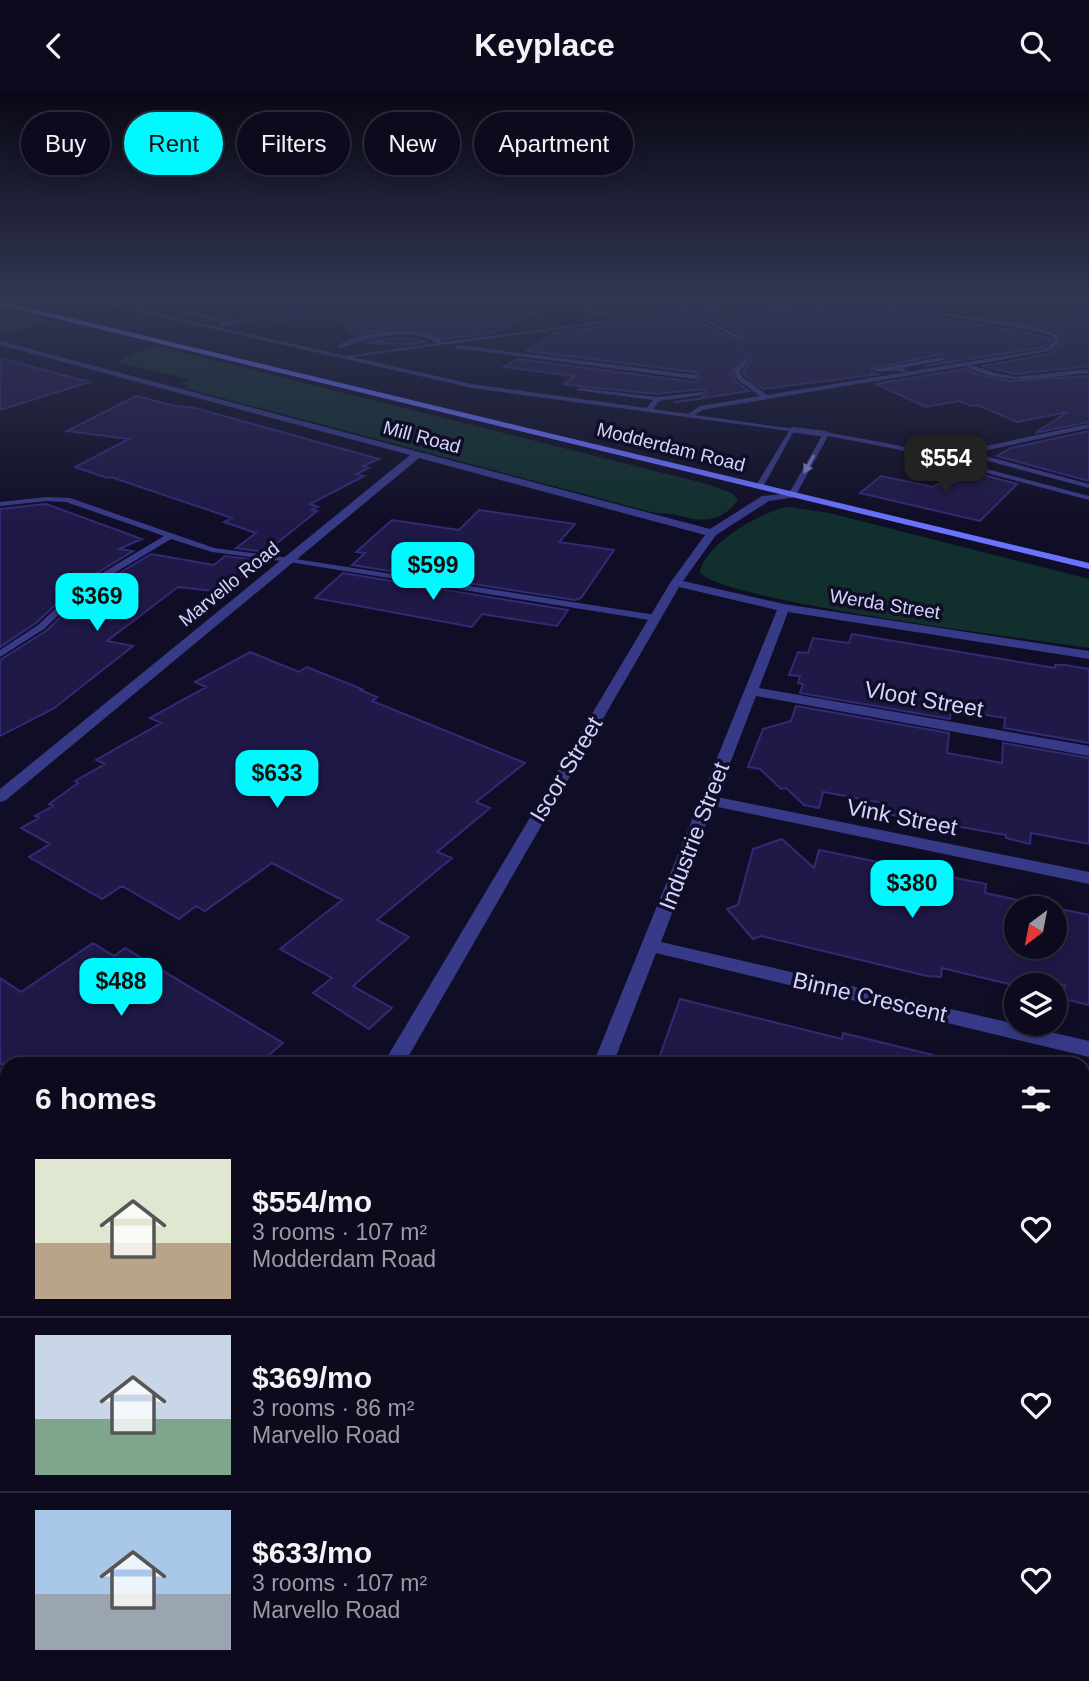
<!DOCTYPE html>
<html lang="en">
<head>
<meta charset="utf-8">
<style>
	:root { --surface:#0c0a1c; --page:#1a1829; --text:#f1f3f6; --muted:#9a9aa3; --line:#2c2b3b; --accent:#00f9fe }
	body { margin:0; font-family:Arial,sans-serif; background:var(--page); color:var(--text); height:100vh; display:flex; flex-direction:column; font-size:26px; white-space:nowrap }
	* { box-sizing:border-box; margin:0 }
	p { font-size:23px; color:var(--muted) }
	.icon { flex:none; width:38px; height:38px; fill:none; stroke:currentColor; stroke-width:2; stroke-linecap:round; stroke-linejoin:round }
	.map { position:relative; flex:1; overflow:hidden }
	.sheet { position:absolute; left:0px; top:966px; width:1090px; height:625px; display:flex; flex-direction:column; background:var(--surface); border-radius:21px 21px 0 0; box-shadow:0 4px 18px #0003,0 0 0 2px var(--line) }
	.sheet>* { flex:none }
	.top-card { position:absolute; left:21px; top:21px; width:700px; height:63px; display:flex; gap:14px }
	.needle { width:46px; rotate:212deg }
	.buttons { position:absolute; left:1004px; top:805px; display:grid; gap:14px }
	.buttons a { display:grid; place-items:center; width:63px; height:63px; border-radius:50%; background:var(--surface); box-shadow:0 4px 18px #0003,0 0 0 2px var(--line); font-size:35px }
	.price { position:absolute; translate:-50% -60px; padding:0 16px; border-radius:14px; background:var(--accent); color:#111; font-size:23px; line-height:46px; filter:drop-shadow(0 2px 4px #0008) }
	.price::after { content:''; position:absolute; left:50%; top:42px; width:21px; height:16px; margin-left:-10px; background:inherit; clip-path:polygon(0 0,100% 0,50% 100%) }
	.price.selected { background:#222; color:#fff }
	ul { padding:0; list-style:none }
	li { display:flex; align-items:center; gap:21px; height:175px; padding:0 35px }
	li+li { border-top:2px solid var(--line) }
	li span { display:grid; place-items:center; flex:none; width:196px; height:140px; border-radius:0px; color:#555 }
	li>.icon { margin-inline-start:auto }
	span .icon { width:84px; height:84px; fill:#fffc; stroke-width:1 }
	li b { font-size:30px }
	h2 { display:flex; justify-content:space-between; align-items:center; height:84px; padding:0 35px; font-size:30px }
	.tag { padding:0 24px; border-radius:32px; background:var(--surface); box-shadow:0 4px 18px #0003,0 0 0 2px var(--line); font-size:24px; line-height:63px }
	.tag.selected { background:var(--accent); color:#111 }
	header { display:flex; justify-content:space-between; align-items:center; height:91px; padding:0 35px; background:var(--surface); font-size:32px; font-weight:600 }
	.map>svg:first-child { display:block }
	.green { fill:#11302d }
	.building { fill:#1f1948; stroke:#332a75; stroke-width:2; fill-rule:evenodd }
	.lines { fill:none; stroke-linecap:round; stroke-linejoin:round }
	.lane { fill:#373a87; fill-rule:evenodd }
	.street { fill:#373a87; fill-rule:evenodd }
	.secondary { fill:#6a72ff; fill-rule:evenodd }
	.oneway { fill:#7e7fbd }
	.labels { text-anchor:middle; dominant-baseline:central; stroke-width:7; stroke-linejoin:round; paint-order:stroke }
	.far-street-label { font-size:19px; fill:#d4d3ff; stroke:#100e26 }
	.street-label { font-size:23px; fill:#d4d3ff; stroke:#100e26 }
</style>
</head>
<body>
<header><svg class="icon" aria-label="back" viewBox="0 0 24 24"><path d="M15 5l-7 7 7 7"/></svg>Keyplace<svg class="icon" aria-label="search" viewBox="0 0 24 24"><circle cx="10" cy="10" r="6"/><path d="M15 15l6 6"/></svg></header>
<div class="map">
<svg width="1089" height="1590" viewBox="0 0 1089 1590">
	<rect width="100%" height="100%" fill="#100e26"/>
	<path class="green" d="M0 217 54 230 0 243Z
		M152 254 707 393 732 402 738 409C711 445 685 420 655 422L185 297 188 295 182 293 190 288 119 272 118 270Z
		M788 416 829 422 1089 488V557C1031 548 727 511 700 482 702 455 763 419 788 416Z
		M91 1584H309L306 1590H87Z"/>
	<path class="building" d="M261 208H416L426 215 484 208H554L557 211 492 242 445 248 404 238 376 239 357 244 333 224 276 230 256 211Z
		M603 208H665L683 216 620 226 591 216Z
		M755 208H859L710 223 698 222Z
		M984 208H1057L1061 212 1089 216V275L1016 283 982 275 1050 263 1065 248 1053 238 983 225Z
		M868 215 1020 240 1052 248 1045 256 925 275 946 271 942 263 871 278 872 282 879 283 763 298 744 284 743 281 751 271 745 266 732 281 735 290 749 300 678 311H674L702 307 707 301 704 298 657 303 578 295 564 293 574 285 504 276 517 268 695 291 700 287 695 281 527 260 555 242 673 226 698 230 742 253 744 245 716 230Z
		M401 246 428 251 409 253 367 252Z
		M0 267 89 291 0 319Z
		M965 278 979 284 1010 290 1089 285V331L1035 342 1068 321 1017 331 978 314 972 315 959 310 926 316 876 293Z
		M136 305 175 315 195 317 379 368 363 375 369 377 356 383 364 385 310 413 318 416 312 419 317 420 266 461 236 457 256 442 224 431 232 427 111 386 107 387 75 376 129 348 67 340Z
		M1089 340V390L997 365 1011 357Z
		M972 381 1017 393 980 430 860 402 881 385 933 396 937 393 948 395Z
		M46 413 142 448 119 458 133 460 76 495 36 532 0 556V418Z
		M479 419 575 433 559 451 614 459 581 507 575 509 352 474 365 462 356 461 392 429 459 439Z
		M151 463 214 474 225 465 256 469 252 472 257 473 222 501 178 496 107 550 133 555 53 618 0 645V569L46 540 85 503Z
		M343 482 568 519 557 535 482 523 472 536 315 507Z
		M852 543 1055 577V574H1065L1089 578V652L1004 637 1005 627 951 618 950 628 800 602 803 593 798 592 800 585 789 584 798 561 808 562 813 547 849 552Z
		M250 561 299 581 307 576 362 598 360 599 377 606 372 610 525 672 476 711 490 717 437 761 452 767 377 829 409 846 353 895 392 917 369 938 313 902 332 887 280 858 342 809 272 772 205 820 196 815 179 828 122 795 102 808 29 766 50 753 21 737 39 727 35 725 53 715 49 713 78 692 75 690 105 673 96 669 161 632 150 627 206 596 195 591Z
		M796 615 949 642 947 662 1002 672 1003 652 1089 667V753L1031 742 1030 753 1006 747V744L881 722 883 712 823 701 819 717 804 714 786 697 781 698 760 678 748 676 763 638 791 630Z
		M782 748 814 777 819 759 986 793 985 802 1089 824V914L1064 908 1065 894H1013L942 877 941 886 927 885 761 845 753 848 727 818 738 814 753 758ZM1017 817H1055V856H1017Z
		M93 852 114 865 125 857 283 952 258 973H0V887L21 901Z
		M680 908 842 948 843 942 933 964 932 973H657Z"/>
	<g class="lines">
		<path class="lane" d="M83 208H93L346 265 438 252C404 235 373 247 339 257L336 255C370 238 410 234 445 251L662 223 741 208H753L682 222 710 226 868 210 1020 233 1052 241 1062 248 1050 260 971 274 995 282 1016 286 1089 278V282C1046 286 1005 296 965 275L702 319 695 324 795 338 763 396 759 398 755 396 789 340 472 297ZM868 212 1020 237 1048 243 1056 248 1046 258 1040 259 767 304 742 286 740 280 748 271 745 269 734 280 737 288 760 305 700 315 688 323 653 318 659 310 702 304 704 301 657 306 579 297 576 299 653 309 647 317 472 293 352 266 673 223 699 227 741 250 743 247 707 228Z
			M179 208H197L130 216 128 215Z
			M245 208H259L179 220 177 219Z
			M556 208H563L593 220 618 226 616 227 590 222Z
			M1059 208 1089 212V214L1061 209Z
			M186 220 231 230 266 226 268 227 223 235 220 233 224 231 184 222Z
			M457 254 695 284 698 286 695 288 455 257Z
			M942 266 944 269 902 277 906 279 903 281C892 277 882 283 873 279Z
			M1089 333V337L974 362 1089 393V397L966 364 948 368 1089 405V409L949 372 930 382 928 381V379L942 370 896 358 828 345 796 404 792 406 788 404 823 343 826 341 896 354 939 365Z
			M47 406 70 407 214 457 289 467 656 524 660 527 656 530 289 471 212 461 171 448 83 501 44 538 0 566V559L38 534 77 497 164 445 66 411 47 410 0 415V411Z"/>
		<path class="street" d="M0 250 710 438 762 405 796 402V406L769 410 716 444 683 490 784 513 1089 560V568L788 521 759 597 1089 655V665L756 605 717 706 1089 781V793L713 715 661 851 1089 950V966L656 862 613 973H593L777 519 679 496 404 973H383L670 492 705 444 419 367 6 709 0 711V698L410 364 0 254Z
			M793 336 826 340 831 343 826 346 790 341V337Z
			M1083 1194 1089 1196V1220L1083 1218Z
			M1083 1581 1087 1590H1041L1038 1584H1083Z
			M23 1584H55L52 1590H20Z
			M341 1584H373L370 1590H338Z"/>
		<path class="secondary" d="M0 210 1089 472V478L0 214Z"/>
	</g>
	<defs><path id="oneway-solid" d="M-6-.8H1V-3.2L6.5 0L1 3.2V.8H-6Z" transform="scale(1.75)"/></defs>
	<use class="oneway" href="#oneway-solid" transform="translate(809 373) rotate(119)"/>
	<linearGradient id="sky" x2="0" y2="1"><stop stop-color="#090815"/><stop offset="0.48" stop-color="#313652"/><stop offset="1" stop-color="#313652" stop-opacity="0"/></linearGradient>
	<rect width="1089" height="431" fill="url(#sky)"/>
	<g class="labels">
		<g class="far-street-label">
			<text transform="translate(422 346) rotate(15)">Mill Road</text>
			<text transform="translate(671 356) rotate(14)">Modderdam Road</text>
			<text transform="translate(229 493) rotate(-39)">Marvello Road</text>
			<text transform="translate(885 513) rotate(9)">Werda Street</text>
		</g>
		<g class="street-label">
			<text transform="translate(924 608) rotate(10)">Vloot Street</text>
			<text transform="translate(566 678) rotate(-59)">Iscor Street</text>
			<text transform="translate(902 726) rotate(11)">Vink Street</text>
			<text transform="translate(694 745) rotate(-69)">Industrie Street</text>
			<text transform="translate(870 906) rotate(13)">Binne Crescent</text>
		</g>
	</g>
</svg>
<div class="buttons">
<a><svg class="needle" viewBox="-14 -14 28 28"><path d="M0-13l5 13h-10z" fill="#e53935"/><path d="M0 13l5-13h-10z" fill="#9a9aa3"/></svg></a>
<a><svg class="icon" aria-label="layers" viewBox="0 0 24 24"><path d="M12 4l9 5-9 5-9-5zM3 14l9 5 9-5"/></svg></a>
</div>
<b class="price selected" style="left:946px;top:404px">$554</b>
<b class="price" style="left:433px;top:511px">$599</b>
<b class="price" style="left:97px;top:542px">$369</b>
<b class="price" style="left:277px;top:719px">$633</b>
<b class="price" style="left:912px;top:829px">$380</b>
<b class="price" style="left:121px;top:927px">$488</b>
<div class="top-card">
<a class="tag">Buy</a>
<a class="tag selected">Rent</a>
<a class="tag">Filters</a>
<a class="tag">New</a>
<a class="tag">Apartment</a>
</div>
<section class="sheet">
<h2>6 homes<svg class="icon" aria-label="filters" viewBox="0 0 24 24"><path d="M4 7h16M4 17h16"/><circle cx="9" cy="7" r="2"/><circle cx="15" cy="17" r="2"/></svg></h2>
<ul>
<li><span style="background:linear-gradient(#dfe7d0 60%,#b9a48a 0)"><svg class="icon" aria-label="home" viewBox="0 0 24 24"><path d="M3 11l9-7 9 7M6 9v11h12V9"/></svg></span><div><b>$554/mo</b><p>3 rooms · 107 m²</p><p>Modderdam Road</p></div><svg class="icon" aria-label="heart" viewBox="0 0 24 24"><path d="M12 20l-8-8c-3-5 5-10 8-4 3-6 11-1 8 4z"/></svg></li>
<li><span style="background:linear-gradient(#c9d6e8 60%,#7fa58c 0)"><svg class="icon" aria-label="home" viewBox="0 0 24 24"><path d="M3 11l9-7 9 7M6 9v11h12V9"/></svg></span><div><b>$369/mo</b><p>3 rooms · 86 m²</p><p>Marvello Road</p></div><svg class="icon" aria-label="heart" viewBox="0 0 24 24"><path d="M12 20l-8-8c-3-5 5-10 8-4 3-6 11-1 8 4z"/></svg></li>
<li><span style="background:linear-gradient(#a9c7e8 60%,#9aa5b1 0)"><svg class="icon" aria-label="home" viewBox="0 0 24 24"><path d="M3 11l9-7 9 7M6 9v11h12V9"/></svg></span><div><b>$633/mo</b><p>3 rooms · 107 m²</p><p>Marvello Road</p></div><svg class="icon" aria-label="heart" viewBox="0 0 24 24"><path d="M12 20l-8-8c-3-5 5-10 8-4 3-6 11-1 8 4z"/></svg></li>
</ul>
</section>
</div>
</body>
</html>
